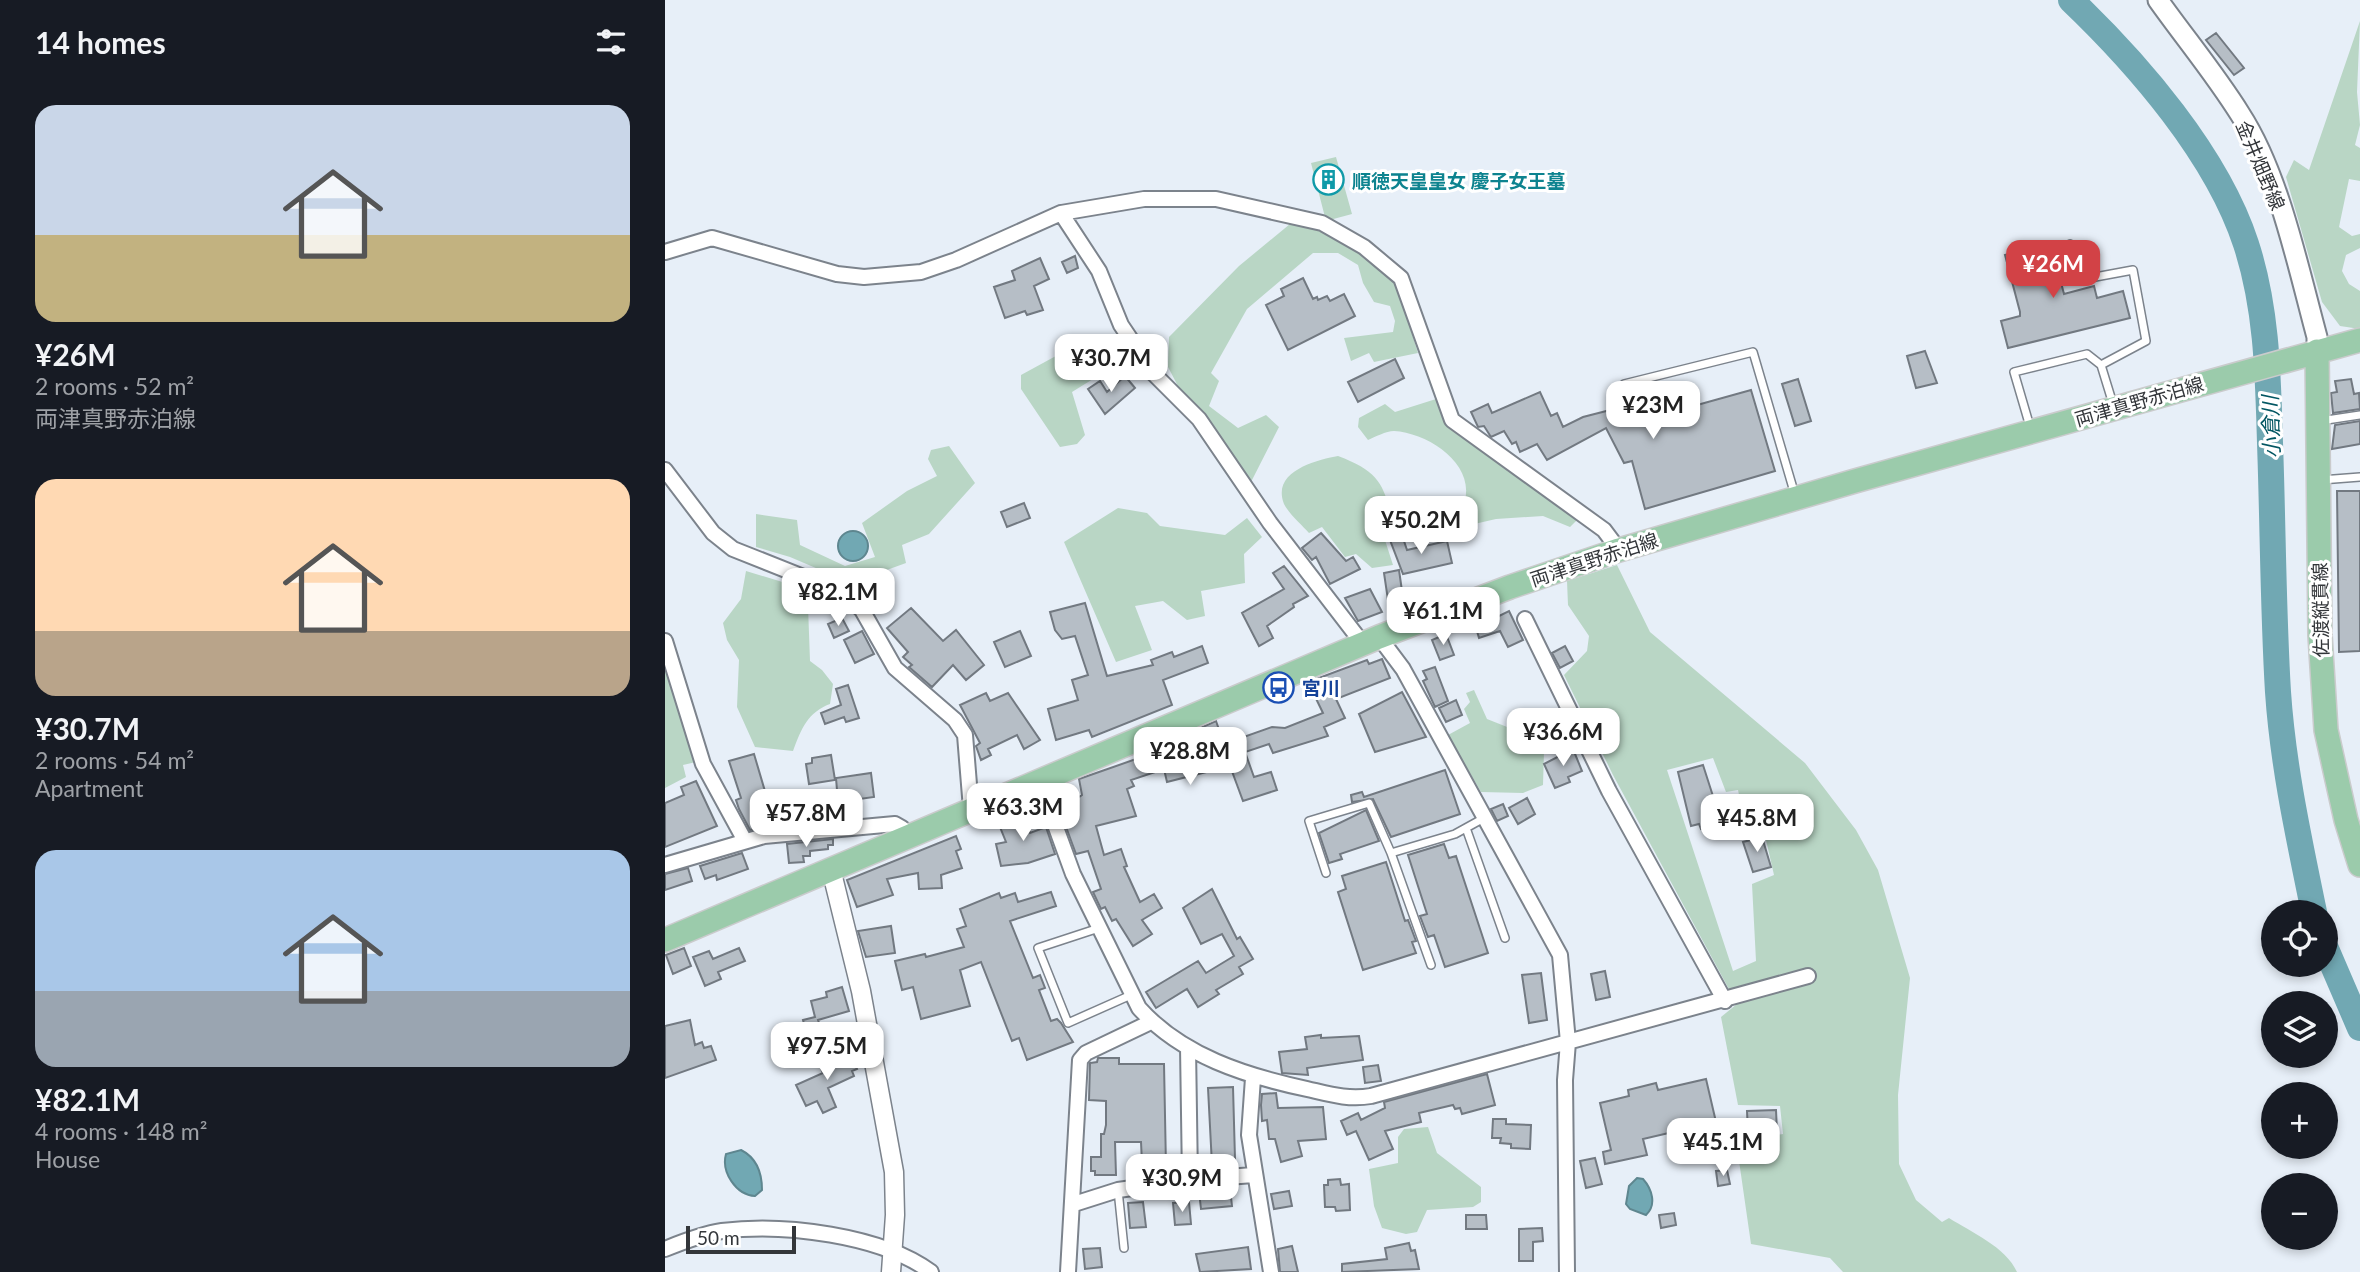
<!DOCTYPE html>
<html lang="en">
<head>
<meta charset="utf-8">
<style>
	:root { --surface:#171b24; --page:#20242c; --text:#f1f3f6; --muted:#9ea1a6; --accent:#d24246 }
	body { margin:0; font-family:Lato,"Noto Sans JP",sans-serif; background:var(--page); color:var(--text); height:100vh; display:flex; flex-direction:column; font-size:26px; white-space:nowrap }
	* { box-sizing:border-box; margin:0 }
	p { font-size:23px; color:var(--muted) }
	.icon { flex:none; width:38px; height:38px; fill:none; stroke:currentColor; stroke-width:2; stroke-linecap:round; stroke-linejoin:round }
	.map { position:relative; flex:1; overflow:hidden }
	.panel { display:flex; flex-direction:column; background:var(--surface); width:665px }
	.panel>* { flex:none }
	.controls { position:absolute; left:1596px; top:900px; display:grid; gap:14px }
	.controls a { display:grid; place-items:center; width:77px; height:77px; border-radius:50%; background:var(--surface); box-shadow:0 4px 10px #0003; font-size:35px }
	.scale { position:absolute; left:21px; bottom:18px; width:110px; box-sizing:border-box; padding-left:7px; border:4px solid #33363a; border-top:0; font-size:19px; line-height:24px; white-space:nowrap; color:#33363a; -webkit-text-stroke:5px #fff; paint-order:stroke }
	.price { position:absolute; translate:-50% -60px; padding:0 16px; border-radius:14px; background:#fff; color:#222; font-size:23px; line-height:46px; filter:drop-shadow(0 2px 4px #0008) }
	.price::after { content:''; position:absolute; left:50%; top:42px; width:21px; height:16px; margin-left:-10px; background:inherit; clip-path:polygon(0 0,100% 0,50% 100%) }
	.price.current { background:var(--accent); color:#fff }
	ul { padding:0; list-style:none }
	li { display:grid; align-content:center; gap:14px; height:371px; padding:0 35px }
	li span { display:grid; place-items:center; height:217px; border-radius:21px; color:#555 }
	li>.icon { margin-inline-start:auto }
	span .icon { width:126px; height:126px; fill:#fffc; stroke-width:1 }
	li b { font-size:30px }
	h2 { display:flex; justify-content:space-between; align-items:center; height:84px; padding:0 35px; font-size:30px }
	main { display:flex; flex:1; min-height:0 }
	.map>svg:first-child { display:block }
	.green { fill:#b9d6c5; fill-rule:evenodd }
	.water { fill:#71a8b3; stroke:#5e868f; stroke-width:2 }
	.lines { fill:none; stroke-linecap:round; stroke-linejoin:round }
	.river { stroke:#71a8b3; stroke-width:26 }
	.building { fill:#b6bec6; stroke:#727981; stroke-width:2 }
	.service-casing { stroke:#7c838c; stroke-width:10 }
	.minor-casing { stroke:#7c838c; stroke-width:18 }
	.tertiary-casing { stroke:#7c838c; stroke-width:21 }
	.secondary-casing { stroke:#7c838c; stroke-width:23 }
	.primary-casing { stroke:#cacbcc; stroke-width:26 }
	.service { stroke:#fff; stroke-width:7 }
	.minor { stroke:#fff; stroke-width:14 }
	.tertiary { stroke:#fff; stroke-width:18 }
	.secondary { stroke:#fff; stroke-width:19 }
	.primary { stroke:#9bcbab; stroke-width:23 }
	.labels { text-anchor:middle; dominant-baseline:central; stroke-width:6; stroke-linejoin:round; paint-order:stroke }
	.street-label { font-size:19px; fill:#33363a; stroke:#fff }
	.culture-label { font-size:19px; font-weight:bold; fill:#0d838f; stroke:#fff; text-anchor:start }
	.transit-label { font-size:19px; font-weight:bold; fill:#164399; stroke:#fff; text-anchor:start }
	.water-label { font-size:21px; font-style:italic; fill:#025662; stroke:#fff }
</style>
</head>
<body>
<main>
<section class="panel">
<h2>14 homes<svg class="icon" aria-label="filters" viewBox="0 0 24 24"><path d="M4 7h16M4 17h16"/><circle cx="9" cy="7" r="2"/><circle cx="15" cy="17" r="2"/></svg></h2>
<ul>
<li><span style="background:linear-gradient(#c9d6e8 60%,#c2b280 0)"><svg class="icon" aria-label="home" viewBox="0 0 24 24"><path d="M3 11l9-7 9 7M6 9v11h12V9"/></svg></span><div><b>¥26M</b><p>2 rooms · 52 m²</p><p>両津真野赤泊線</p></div></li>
<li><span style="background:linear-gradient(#ffd9b3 70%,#b9a48a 0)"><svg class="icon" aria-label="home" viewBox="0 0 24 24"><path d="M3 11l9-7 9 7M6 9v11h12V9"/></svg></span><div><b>¥30.7M</b><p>2 rooms · 54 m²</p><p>Apartment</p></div></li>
<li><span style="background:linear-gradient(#a9c7e8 65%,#9aa5b1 0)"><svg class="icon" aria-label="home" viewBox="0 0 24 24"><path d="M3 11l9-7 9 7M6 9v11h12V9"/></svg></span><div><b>¥82.1M</b><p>4 rooms · 148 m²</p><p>House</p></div></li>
</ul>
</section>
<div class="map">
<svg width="1695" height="1272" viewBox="0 0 1695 1272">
	<rect width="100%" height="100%" fill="#e7eff8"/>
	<path class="green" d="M1695 21 1692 92 1695 125 1690 145 1695 148V181L1684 179 1674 227 1687 236 1695 234V248L1681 255 1677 271 1684 284 1695 291V329L1675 326 1657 302 1621 177 1629 160 1644 170Z
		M671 157 687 214 661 221 646 163Z
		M625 224 655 228 696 251 732 286 753 353 709 362 704 353 686 361 679 338 728 332 730 321 725 306 709 302 698 283 693 265 673 253H648L582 309 546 373 554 381 544 406 573 428 601 415 614 427 586 482 554 434 515 390 503 367 504 337 574 266Z
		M411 345 428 379 407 392 420 435 412 444 395 447 356 389V375Z
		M771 399 783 424 912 520 905 527 878 516 831 519 792 528 772 522 773 512 800 500C809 463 763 433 729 431 721 431 710 437 703 440L693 427 694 418 720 404 730 412Z
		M284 446 310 483 264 534 237 545 241 563 186 583 125 557 91 547V514L132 520 135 545 180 566 210 557 197 523 242 491 272 476 263 459 266 450Z
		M673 456C718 473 719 486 730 531L719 537 728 565 707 568 691 554 680 557 657 527 644 533C637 525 624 514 619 504 606 471 652 460 673 456Z
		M453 508 482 513 495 526 560 535 582 518 597 537 579 554 580 583 536 591 540 616 522 620 498 601 470 606 487 650 451 662 399 542Z
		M952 565 985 632 1140 763 1191 830 1213 870 1245 978 1233 1095 1234 1164 1251 1200 1277 1222 1284 1218C1306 1232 1341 1247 1352 1272H1178L1165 1258 1086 1244 1071 1140 1118 1134 1115 1106 1073 1105 1056 1017 1072 1004 948 775 899 675 922 651 924 636 903 605 902 581ZM1048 758 1061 792 1073 790 1082 834 1099 831 1109 875 1087 884 1091 961 1068 971 1002 770Z
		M81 571 137 588 156 598 143 606 145 661 157 670 168 684 165 704C143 712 136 729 128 751L90 747 72 707 74 660 62 640 58 623 76 599Z
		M0 663 31 762 18 765 21 777 0 788Z
		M809 690 822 719 867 737 879 752 878 785 858 793 816 792 783 735 805 723 799 709 805 702 801 693Z
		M763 1127 772 1153 816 1187V1202L808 1207 762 1210 752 1232 741 1234 717 1228 709 1206 704 1169 733 1163V1137L739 1129Z"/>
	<path class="water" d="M173 546a15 15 0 1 1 30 0a15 15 0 1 1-30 0Z
		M76 1150C92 1158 97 1173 97 1190L90 1196C71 1195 56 1172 61 1154Z
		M972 1178 978 1179C987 1189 992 1205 981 1215L965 1209 961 1204 964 1186Z"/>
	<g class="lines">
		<path class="river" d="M1406 0C1473 64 1552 155 1581 244 1602 308 1603 375 1605 443 1608 526 1608 609 1613 692 1618 766 1634 839 1649 912
			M1661 949 1695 1028"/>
	</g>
	<path class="building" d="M1551 33 1579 68 1569 75 1541 40Z
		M670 169 675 187 658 192 652 173Z
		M1385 243 1389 259 1398 257 1401 269 1393 271 1399 294 1429 286 1432 298 1458 291 1465 318 1343 348 1336 321 1355 316V312L1340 255Z
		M410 256 413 268 402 273 397 262Z
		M375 258 384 279 369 286 378 310 362 315 360 311 340 318 329 287 350 280 347 271Z
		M638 278 648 299 652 297 653 300 662 296 665 301 679 294 690 316 623 350 601 305 619 296 616 289Z
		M444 338 453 351 430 368 421 355Z
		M1260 351 1272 383 1251 388 1242 356Z
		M730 359 739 378 693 402 683 382Z
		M460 376 470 388 440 414 423 389 435 381 442 392Z
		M1133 379 1146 421 1130 426 1117 384Z
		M1686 379 1689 394 1694 393 1695 409 1668 413 1666 393 1672 392 1670 381Z
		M1086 390 1110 471 980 509 967 461 959 463 941 428 882 460 872 444 855 452 851 442 847 444 839 431 826 437 819 426 813 427 806 412 823 404 827 413 875 392 886 416 892 413 898 427 918 417 953 408 954 412 993 400 996 410 1024 402 1025 407Z
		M1695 421V444L1667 449 1670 425Z
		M1672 491H1695V651L1674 652Z
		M359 503 365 518 342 527 336 512Z
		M656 533 681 561 688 557 695 569 665 584 651 557 647 560 637 548Z
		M737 535 742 550 782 541 787 563 738 574 725 540Z
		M619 566 643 596 628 604 629 607 602 626 608 638 594 646 577 613 619 589 608 573Z
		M734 570 739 605 724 607 719 573Z
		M705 589 717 612 693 621 680 598Z
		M420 603 442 676 488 665 486 660 507 652 509 657 537 646 543 663 498 680 507 705 427 737 424 730 391 740 383 709 413 700 407 680 423 675 410 636 397 639 390 630 385 612Z
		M246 608 278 641 291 630 319 665 301 680 288 665 267 687 244 667 247 665 238 657 243 652 222 628Z
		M844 611 858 640 843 647 835 631 814 638 809 621 825 616 826 620Z
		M177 618 184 631 169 638 163 624Z
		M197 631 209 654 190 663 179 640Z
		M355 631 366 656 340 667 329 642Z
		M781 634 789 655 775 660 767 640Z
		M900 646 908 661 895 668 887 653Z
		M717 659 725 678 671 699 680 718 659 727 663 736 608 753 604 744 580 752 589 777 606 772 612 790 578 801 565 766 502 782 499 769 466 780 469 786 462 789 471 816 431 826 439 855 456 849 462 866 459 867 475 902 489 894 497 908 477 920 487 934 468 946 451 919 447 921 440 907 436 909 428 892 436 889 423 851 411 854 394 808 385 792 392 789 401 806 417 795 414 779 474 758 473 755 489 748 490 750 527 739 524 733 551 721 559 744 607 727 620 728 658 713 643 682 702 660 704 664Z
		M770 667 783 701 770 707 758 681 762 679 758 671Z
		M183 685 194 718 181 722 179 717 160 724 156 713 176 705 171 689Z
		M737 692 761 737 710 752 694 714Z
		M321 693 325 701 343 693 375 740 359 749 352 735 323 749 326 755 316 760 311 746 315 743 295 705Z
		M791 700 797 715 781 722 774 708Z
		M908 749 917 771 903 777 905 782 890 788 879 764Z
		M89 754 102 798 137 797 138 811 165 808 166 820 121 824 120 819 105 820 92 824 93 828 85 830 74 809 71 800 76 798 64 761Z
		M166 755 170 780 144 784 141 764 147 763V758Z
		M1038 765 1055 818 1048 820 1049 825 1036 829 1034 824 1026 826 1013 772Z
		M780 770 795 814 726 837 708 799 687 802 686 795 697 792 699 797Z
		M206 773 209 797 173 802 171 778Z
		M31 781 52 826 0 847V803L19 795 16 787Z
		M862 798 870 814 853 824 844 808Z
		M838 804 843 816 832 821 826 809Z
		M701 810 714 841 675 854 677 859 664 863 654 833Z
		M357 813 365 833 381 827 390 854 363 863 336 866 331 844 341 842 333 822Z
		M291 836 296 849 291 851 297 868 276 875 277 888 254 889 253 873 222 879 228 895 192 907 182 880Z
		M1097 837 1106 867 1088 872 1078 842Z
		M168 839V845H163V849L145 851V856H138L139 862 124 863 122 844Z
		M779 844 784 858 791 856 823 953 780 967 769 935 763 937 755 916 762 914 743 855Z
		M77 853 83 869 52 880 51 875 40 879 35 866Z
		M721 862 740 921 743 920 751 941 747 942 751 953 698 970 673 892 681 889 677 876Z
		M23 868 27 881 0 890V874Z
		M547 889 572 939 575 937 588 959 574 967 578 974 551 990 554 994 533 1007 522 989 491 1008 481 992 533 961 541 973 569 956 557 934 536 944 518 908Z
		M386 892 391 906 345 921 368 978 375 975 380 988 374 990 386 1021 392 1019 396 1023 408 1042 362 1060 354 1038 347 1041 316 962 295 970 305 1006 256 1019 248 987 237 990 230 961 260 954 261 957 299 947 292 929 301 926 295 909 334 893 336 898 350 893 353 902Z
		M226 926 230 953 201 957 193 931Z
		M19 948 26 966 8 974 1 955Z
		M74 948 80 961 53 972 56 979 40 986 28 957 44 951 48 959Z
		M940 971 945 997 931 1000 926 974Z
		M876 973 882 1020 864 1023 857 975Z
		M177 987 184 1011 153 1020 157 1031 142 1035 138 1020 150 1017 146 1001 162 997 161 992Z
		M25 1020 30 1045 37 1042 39 1048 46 1046 51 1060 0 1078V1026Z
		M656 1035V1038L694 1036 698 1060 642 1068 643 1075 617 1073 614 1052 642 1049 640 1037Z
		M184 1053 192 1069 187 1071 189 1076 163 1088 171 1107 158 1113 152 1101 141 1106 131 1085 158 1073 155 1066Z
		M433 1058H454V1064H499L501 1167 482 1168V1163H477L476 1142H450L451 1175H430V1171H426V1157H436V1134H439L441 1125V1101L424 1100 425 1063 432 1062Z
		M713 1065 716 1081 700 1083 698 1067Z
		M822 1074 830 1105 797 1114 795 1108 790 1109 788 1105 754 1113 756 1122 720 1131 728 1149 704 1160 691 1131 682 1135 676 1121 693 1113 696 1120 720 1108 719 1102Z
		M1041 1079 1051 1122 978 1139 982 1155 940 1164 938 1152 946 1150 935 1103 964 1096 963 1090 991 1083 993 1090Z
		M568 1087 570 1159H566L567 1164 547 1165 543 1088Z
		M611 1093 613 1108 658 1107 661 1139 633 1141 637 1156 616 1162 610 1139H604L602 1120 597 1121 596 1105 597 1094Z
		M1111 1110 1112 1132 1083 1133 1082 1111Z
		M828 1119H841V1124L866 1125 865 1149 846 1148V1144L835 1143 836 1138H827Z
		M930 1158 937 1184 921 1188 915 1161Z
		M1062 1170 1065 1184 1053 1186 1051 1171Z
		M675 1179 676 1185 684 1184 685 1210 671 1211 670 1207H660L659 1185H663V1180Z
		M565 1188 567 1206 536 1209 534 1191Z
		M624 1191 627 1206 609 1209 606 1194Z
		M478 1202 481 1227 465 1228 463 1203Z
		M524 1202 526 1224 510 1225 508 1203Z
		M1009 1213 1011 1225 996 1228 994 1215Z
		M801 1215H821L822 1229H801Z
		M877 1228 878 1241 868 1242V1261H854V1229Z
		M744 1243 746 1251 750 1250 754 1269 677 1272V1264L722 1259 720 1248Z
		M627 1246 633 1272H615L613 1249Z
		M583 1247 586 1269 535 1272 531 1254Z
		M435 1248 437 1267 420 1269 418 1249Z"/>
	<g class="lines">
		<defs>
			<path id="service" d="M1405 244 1414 280 1468 270 1481 341 1436 365
				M959 384 1088 352 1130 495
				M1655 421 1695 415
				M1366 430 1349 372 1422 354 1436 365 1448 404
				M1656 480 1695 477
				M801 828 840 938
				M661 873 644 821 704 803 726 853
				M434 928 373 948 403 1023 466 995
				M766 965 726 853 790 834 819 818
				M453 1190 459 1248"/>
			<path id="minor" d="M396 213 434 271 456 325 489 374 534 419 605 523 698 644
				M0 252 47 238 172 274 199 277 256 272 291 260 396 213 479 199H551L657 223 699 247 736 278 787 420 939 530 954 550
				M0 470 48 533 68 549 161 586 182 596 197 610 230 668 290 720 300 735 306 809
				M860 619 944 791 1060 1001
				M714 637 738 669 895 955 903 1042 900 1080 902 1272
				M0 641 38 764 80 841
				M368 783 385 811 408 874 474 1008C517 1056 581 1076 642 1089 664 1094 683 1100 706 1096L1143 976
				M0 865 99 836 230 824 237 828 241 836
				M523 1047 525 1180 588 1175
				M588 1078 584 1135 606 1272
				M409 1204 453 1190 525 1180
				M0 1249C17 1242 38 1234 57 1231 118 1223 216 1235 266 1272
				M403 1272 415 1060 421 1053 486 1022"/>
			<path id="tertiary" d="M166 869 196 991 229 1172 230 1215 226 1272"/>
			<path id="secondary" d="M1493 0C1520 38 1550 74 1575 114 1614 174 1633 267 1652 337V351"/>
			<path id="primary" d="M1652 351 1655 635 1661 730 1681 820 1695 865
				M0 940 714 637 845 587 954 550 1190 481 1695 340"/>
		</defs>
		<use href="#service" class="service-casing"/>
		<use href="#minor" class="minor-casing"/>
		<use href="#tertiary" class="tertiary-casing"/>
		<use href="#secondary" class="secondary-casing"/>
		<use href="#primary" class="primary-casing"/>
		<use href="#service" class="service"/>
		<use href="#minor" class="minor"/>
		<use href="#tertiary" class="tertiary"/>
		<use href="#secondary" class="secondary"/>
		<use href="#primary" class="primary"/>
	</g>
	<defs>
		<symbol id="building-ring" viewBox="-11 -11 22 22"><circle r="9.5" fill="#fff" stroke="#0f9aa8" stroke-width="1.5"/><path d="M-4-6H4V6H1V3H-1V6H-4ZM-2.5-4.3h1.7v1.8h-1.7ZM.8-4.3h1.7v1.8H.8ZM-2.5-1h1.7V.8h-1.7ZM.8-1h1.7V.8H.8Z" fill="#0f9aa8"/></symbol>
		<symbol id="bus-ring" viewBox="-11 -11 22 22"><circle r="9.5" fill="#fff" stroke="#1a4fb4" stroke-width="1.5"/><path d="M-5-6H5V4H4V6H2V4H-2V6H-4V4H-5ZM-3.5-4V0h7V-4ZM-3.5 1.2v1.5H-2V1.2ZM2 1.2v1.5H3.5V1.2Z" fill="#1a4fb4"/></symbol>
	</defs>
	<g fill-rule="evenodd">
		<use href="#building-ring" x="646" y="162" width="35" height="35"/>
		<use href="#bus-ring" x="596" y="670" width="35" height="35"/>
	</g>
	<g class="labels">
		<g class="street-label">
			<text transform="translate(1596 165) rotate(67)">金井畑野線</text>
			<text transform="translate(1474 401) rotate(-16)">両津真野赤泊線</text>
			<text transform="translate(929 559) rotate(-18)">両津真野赤泊線</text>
			<text transform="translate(1655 610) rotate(-91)">佐渡縦貫線</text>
		</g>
		<g class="culture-label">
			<text x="687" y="180">順徳天皇皇女 慶子女王墓</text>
		</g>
		<g class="transit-label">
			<text x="637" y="687">宮川</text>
		</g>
		<g class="water-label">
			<text transform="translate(1605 427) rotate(-92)">小倉川</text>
		</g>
	</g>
</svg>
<div class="controls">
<a><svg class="icon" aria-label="locate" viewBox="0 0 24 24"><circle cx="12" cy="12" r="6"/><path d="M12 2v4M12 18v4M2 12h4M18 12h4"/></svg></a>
<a><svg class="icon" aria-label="layers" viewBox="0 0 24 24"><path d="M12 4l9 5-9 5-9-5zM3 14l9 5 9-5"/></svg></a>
<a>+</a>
<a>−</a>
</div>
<div class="scale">50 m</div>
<b class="price current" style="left:1388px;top:300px">¥26M</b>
<b class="price" style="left:446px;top:394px">¥30.7M</b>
<b class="price" style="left:988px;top:441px">¥23M</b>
<b class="price" style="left:756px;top:556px">¥50.2M</b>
<b class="price" style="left:173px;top:628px">¥82.1M</b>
<b class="price" style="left:778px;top:647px">¥61.1M</b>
<b class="price" style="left:898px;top:768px">¥36.6M</b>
<b class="price" style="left:525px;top:787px">¥28.8M</b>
<b class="price" style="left:358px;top:843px">¥63.3M</b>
<b class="price" style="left:141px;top:849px">¥57.8M</b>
<b class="price" style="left:1092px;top:854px">¥45.8M</b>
<b class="price" style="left:162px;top:1082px">¥97.5M</b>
<b class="price" style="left:1058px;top:1178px">¥45.1M</b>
<b class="price" style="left:517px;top:1214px">¥30.9M</b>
</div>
</main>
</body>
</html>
